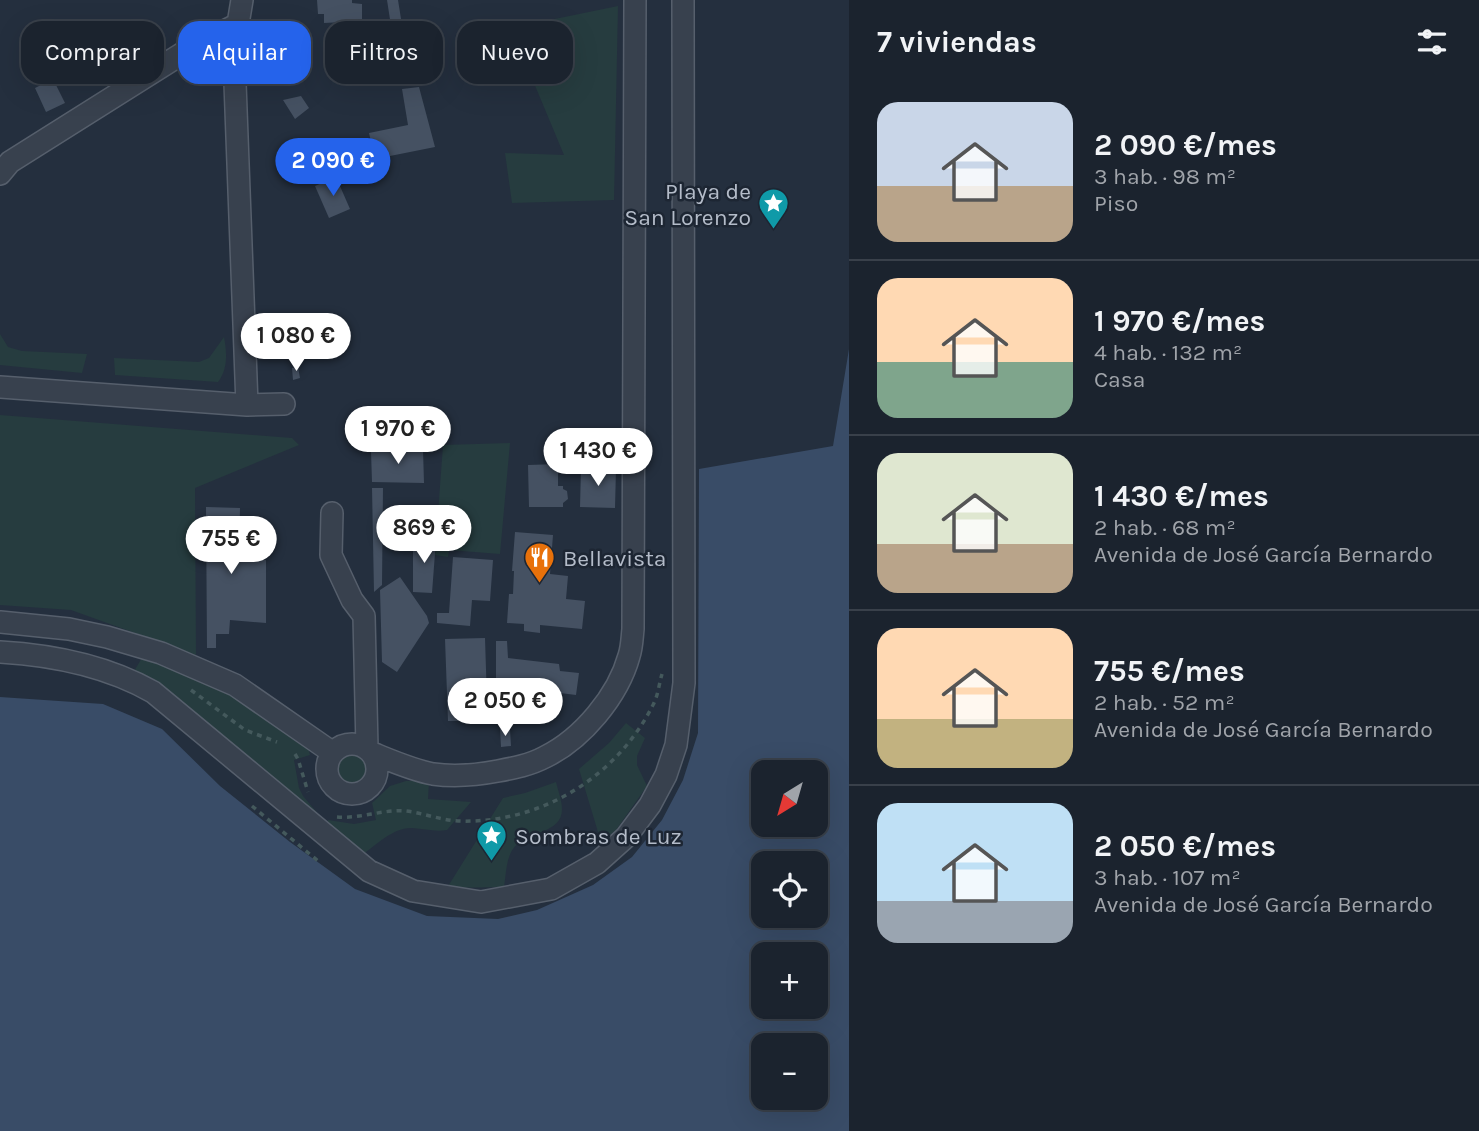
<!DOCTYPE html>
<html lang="es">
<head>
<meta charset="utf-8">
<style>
	:root { --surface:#1b232e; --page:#242b36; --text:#f1f3f6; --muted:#a0a4aa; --line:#39404a; --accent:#2563eb }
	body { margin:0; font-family:Karla,sans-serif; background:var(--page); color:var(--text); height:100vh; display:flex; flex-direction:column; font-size:26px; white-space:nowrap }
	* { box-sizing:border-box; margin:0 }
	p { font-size:23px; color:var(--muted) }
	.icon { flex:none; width:38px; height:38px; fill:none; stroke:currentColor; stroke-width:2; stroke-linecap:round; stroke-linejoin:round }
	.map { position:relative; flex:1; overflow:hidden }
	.details { display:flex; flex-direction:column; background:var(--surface); width:630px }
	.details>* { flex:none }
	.hud { position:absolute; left:21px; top:21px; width:665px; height:63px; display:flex; gap:14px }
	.needle { width:46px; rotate:217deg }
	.buttons { position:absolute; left:751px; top:760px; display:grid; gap:14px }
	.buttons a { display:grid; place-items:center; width:77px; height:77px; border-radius:14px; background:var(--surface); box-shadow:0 7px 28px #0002,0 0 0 2px var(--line); font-size:35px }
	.price { position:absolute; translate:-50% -60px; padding:0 16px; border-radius:24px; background:#fff; color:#222; font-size:23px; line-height:46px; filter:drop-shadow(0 2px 4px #0008) }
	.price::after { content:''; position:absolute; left:50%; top:42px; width:21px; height:16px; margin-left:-10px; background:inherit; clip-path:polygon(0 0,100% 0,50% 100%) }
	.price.selected { background:var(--accent); color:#fff }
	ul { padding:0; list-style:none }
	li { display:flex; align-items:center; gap:21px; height:175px; padding:0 28px }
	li+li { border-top:2px solid var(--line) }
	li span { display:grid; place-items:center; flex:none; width:196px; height:140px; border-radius:21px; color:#555 }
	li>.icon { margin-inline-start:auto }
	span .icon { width:84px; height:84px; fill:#fffc; stroke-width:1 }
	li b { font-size:30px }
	h2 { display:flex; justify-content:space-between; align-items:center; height:84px; padding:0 28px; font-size:30px }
	.chip { padding:0 24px; border-radius:21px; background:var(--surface); box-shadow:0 7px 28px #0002,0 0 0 2px var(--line); font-size:24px; line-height:63px }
	.chip.selected { background:var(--accent); color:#fff }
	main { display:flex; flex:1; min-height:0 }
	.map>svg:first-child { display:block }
	.grass { fill:#263c3f }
	.water { fill:#394c67; fill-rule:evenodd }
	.building { fill:#455162 }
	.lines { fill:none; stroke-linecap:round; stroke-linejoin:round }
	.minor-casing { stroke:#565f6c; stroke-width:24 }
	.path { stroke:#44595c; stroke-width:3.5; stroke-dasharray:5 5; stroke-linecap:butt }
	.minor { stroke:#38414e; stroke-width:21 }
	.labels { text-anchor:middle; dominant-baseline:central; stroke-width:5; stroke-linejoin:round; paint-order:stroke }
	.poi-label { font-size:23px; fill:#b4bcc9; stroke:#1d2633; text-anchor:start }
</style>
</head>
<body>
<main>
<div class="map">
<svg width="849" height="1131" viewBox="0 0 849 1131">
	<rect width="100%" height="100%" fill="#242f3e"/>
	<path class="grass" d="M618 6 614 200 512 203 505 153 564 155 511 28Z
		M0 334 8 347 22 351 87 354 82 373 0 365Z
		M224 337C227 353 228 369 218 382L115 375 114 358 199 362 209 358Z
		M0 415 292 438 299 445 195 488 196 655 71 610 0 605Z
		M510 443 500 554 449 550 448 557 435 555 443 445Z
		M143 656 240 698 308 747 310 755 294 760 299 788 303 796 320 816 318 818 133 673Z
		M626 723 645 738 637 756V765L647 786 616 830 601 842 579 769 609 743Z
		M328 769a24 24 0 1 1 48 0a24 24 0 1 1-48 0Z
		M406 781H429L428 799 471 802 447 830C435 832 425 829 412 828 394 827 376 845 362 855L326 827 328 820 354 824 376 820 372 803 390 786Z
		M556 782C558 790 562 801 562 809 562 835 526 830 513 849 506 859 506 875 504 887L447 888 503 798 525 793Z"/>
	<path class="water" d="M849 349V1131H0V697L103 704 162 729 220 786 290 842 355 889 427 916 498 919 537 910 593 885 632 857 662 820 683 780 698 733 699 469 833 446ZM763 772H816V824H763ZM763 863H816V915H763ZM763 954H816V1006H763ZM763 1045H816V1097H763Z"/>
	<path class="building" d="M317 0H352V3L362 4V21L324 23V14H318Z
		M387 0H398L402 25 391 26Z
		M390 40 395 69 356 74 353 62H350L349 51 357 49 356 45Z
		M414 68 418 83 396 86 393 72Z
		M53 79 65 103 46 112 35 88Z
		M419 87 435 147 375 159 369 133 408 125 402 89Z
		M301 96 309 108 295 119 283 100Z
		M336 177 350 209 329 218 315 186Z
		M298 367 300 378 293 380 292 368Z
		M423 449 424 483 372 482 371 451Z
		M558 464V486H563V489L567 491 568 499 563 503V507H529L528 465Z
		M581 468 616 469 615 508 580 507Z
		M372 488H383L382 585 374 592Z
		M206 507 240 508 239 558 266 560V623L230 620 229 634H216V648H207Z
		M515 532 553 535 550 574 568 576 566 599 585 601 582 629 540 625V633L524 631V624L507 623 509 594H513L514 571H512Z
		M413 540H436L432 593 413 592Z
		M453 557 493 560 490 601 472 600 470 626 437 623V613H449Z
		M400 577 427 616 429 623 397 672 382 662 380 590Z
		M485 638 487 701H465L466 721H448L445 639Z
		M496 641H507L508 658 559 664 560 671 579 673 576 695 560 693 556 715 540 713 539 719 511 717 512 703 496 701Z
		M500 729H510L511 746 501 747Z"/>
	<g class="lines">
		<defs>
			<path id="minor" d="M0 174 10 162 191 48 238 24
				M0 387 247 405 235 83 238 24 242 0
				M247 405 284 404
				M332 513 331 555 352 600 364 616 367 748
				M0 622 69 629 107 637 161 653 235 685 333 753
				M0 652C52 655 107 666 153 692L369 871 413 891 481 902 551 889 597 863 626 837 650 805 666 775 676 745 684 683 683 0
				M327 769a25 25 0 1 1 50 0a25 25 0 1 1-50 0Z
				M372 753C392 761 412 770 433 774 455 777 477 775 498 771 514 768 530 765 545 757 582 739 618 696 629 656 632 647 632 638 633 629L635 0"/>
		</defs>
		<use href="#minor" class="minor-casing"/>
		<path class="path" d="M191 690 245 730 277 742
			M295 754 298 759 308 792
			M252 806 318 861
			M337 817C360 819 383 809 406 811 423 813 440 820 458 821 540 824 616 778 653 705 658 696 659 684 662 674"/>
		<use href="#minor" class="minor"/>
	</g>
	<defs>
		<symbol id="sight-pin" viewBox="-11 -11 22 30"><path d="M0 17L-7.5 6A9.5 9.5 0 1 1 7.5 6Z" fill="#0f9aa8" stroke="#1d2633"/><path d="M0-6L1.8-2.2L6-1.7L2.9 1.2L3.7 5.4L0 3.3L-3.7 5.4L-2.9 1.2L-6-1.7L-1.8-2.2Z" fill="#fff"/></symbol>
		<symbol id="restaurant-pin" viewBox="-11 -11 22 30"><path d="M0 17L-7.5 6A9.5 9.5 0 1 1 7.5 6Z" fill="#e8710a" stroke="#1d2633"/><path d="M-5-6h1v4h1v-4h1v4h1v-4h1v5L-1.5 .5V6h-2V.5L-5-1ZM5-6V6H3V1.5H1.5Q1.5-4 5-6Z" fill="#fff"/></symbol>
	</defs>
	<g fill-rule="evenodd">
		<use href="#sight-pin" x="756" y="186" width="35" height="47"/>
		<use href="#restaurant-pin" x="522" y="540" width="35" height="47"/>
		<use href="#sight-pin" x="474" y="818" width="35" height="47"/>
	</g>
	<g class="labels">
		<g class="poi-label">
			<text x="751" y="191" text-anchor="end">Playa de<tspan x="751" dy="26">San Lorenzo</tspan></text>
			<text x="563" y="558">Bellavista</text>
			<text x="515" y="836">Sombras de Luz</text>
		</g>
	</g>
</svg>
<div class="buttons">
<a><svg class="needle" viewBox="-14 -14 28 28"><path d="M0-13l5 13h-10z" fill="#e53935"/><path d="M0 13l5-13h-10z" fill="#a0a4aa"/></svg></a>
<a><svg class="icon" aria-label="locate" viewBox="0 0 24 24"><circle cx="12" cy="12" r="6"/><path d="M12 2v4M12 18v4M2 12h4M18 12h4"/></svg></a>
<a>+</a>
<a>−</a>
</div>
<b class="price selected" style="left:333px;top:198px">2 090 €</b>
<b class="price" style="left:296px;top:373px">1 080 €</b>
<b class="price" style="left:398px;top:466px">1 970 €</b>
<b class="price" style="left:598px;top:488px">1 430 €</b>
<b class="price" style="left:424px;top:565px">869 €</b>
<b class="price" style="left:231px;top:576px">755 €</b>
<b class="price" style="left:505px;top:738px">2 050 €</b>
<div class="hud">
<a class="chip">Comprar</a>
<a class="chip selected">Alquilar</a>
<a class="chip">Filtros</a>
<a class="chip">Nuevo</a>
</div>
</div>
<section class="details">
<h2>7 viviendas<svg class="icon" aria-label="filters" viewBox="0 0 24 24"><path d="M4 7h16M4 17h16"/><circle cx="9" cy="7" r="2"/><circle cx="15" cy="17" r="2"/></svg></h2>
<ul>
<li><span style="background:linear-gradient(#c9d6e8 60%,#b9a48a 0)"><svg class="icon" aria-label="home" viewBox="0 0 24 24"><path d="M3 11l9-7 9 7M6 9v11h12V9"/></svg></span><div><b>2 090 €/mes</b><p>3 hab. · 98 m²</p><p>Piso</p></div></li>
<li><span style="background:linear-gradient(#ffd9b3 60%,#7fa58c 0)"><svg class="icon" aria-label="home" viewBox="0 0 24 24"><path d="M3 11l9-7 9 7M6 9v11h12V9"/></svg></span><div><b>1 970 €/mes</b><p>4 hab. · 132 m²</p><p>Casa</p></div></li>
<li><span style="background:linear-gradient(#dfe7d0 65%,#b9a48a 0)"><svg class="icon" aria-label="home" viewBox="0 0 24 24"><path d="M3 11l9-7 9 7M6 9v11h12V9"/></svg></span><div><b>1 430 €/mes</b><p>2 hab. · 68 m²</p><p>Avenida de José García Bernardo</p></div></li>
<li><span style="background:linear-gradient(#ffd9b3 65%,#c2b280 0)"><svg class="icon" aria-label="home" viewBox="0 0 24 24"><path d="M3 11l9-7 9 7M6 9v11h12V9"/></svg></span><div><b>755 €/mes</b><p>2 hab. · 52 m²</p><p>Avenida de José García Bernardo</p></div></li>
<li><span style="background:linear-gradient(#bfe0f5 70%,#9aa5b1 0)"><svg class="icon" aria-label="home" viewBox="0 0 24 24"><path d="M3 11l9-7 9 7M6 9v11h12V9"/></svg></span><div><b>2 050 €/mes</b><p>3 hab. · 107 m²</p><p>Avenida de José García Bernardo</p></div></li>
</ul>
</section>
</main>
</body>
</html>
